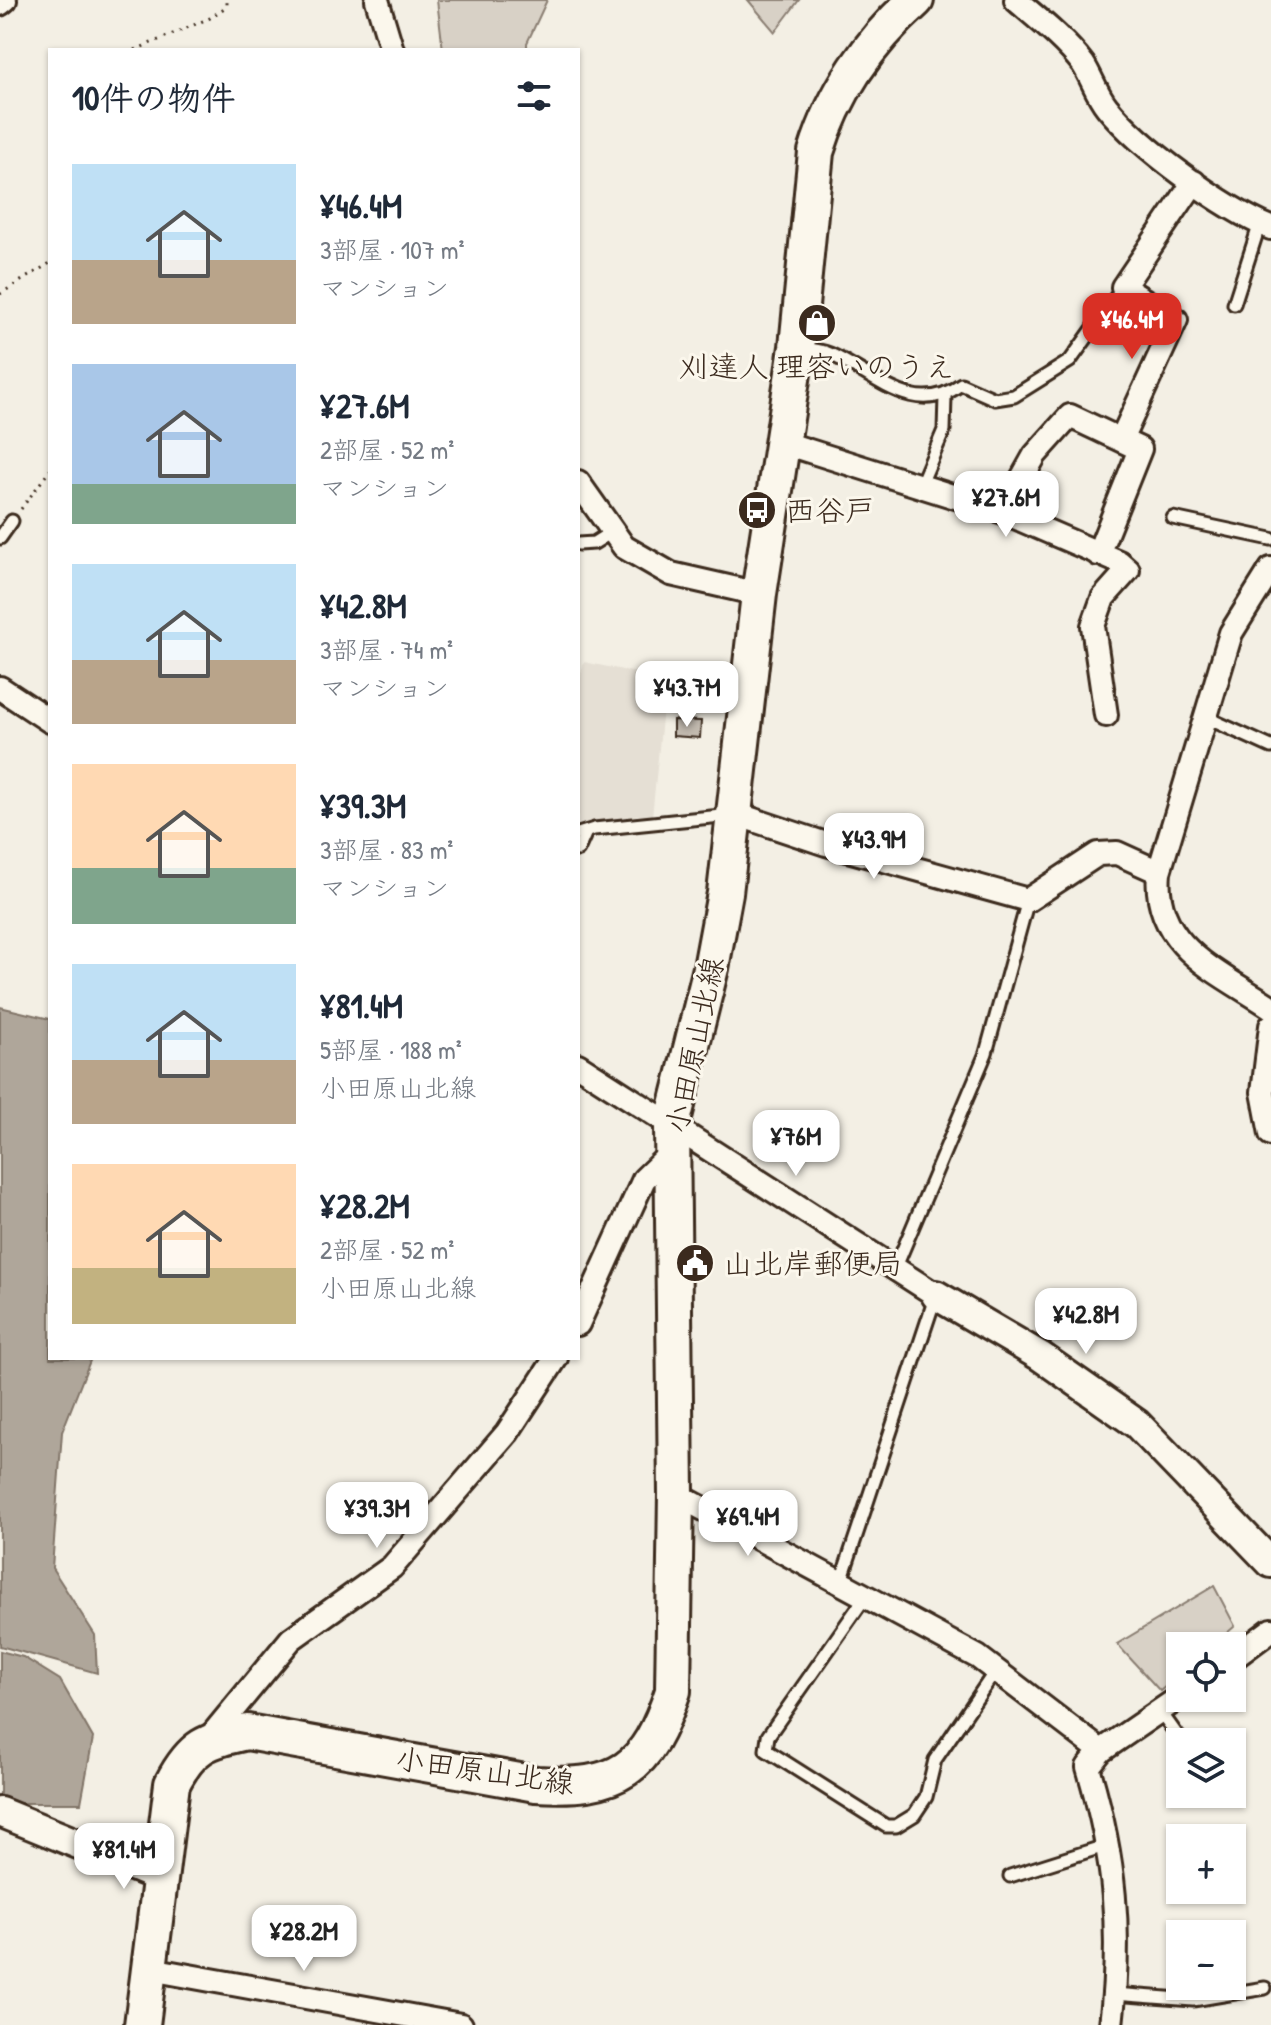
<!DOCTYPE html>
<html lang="ja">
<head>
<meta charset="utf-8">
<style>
	:root { --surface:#fff; --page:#f2f2f3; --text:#1f2937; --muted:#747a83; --accent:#d93025 }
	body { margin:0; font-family:"Patrick Hand","Klee One",sans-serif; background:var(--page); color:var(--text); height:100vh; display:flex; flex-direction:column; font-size:30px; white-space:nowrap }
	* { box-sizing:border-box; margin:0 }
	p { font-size:26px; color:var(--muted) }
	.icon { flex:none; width:44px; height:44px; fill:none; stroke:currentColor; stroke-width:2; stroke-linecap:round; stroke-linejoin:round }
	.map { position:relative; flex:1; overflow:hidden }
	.side { position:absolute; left:48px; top:48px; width:532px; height:1312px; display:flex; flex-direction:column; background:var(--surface); border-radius:0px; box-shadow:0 2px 6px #0004 }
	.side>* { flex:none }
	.controls { position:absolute; left:1166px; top:1632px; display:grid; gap:16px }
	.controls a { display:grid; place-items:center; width:80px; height:80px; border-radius:0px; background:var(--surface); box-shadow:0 2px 6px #0004; font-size:40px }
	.price { position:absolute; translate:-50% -68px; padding:0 18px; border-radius:16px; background:#fff; color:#222; font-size:26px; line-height:52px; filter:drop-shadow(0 2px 4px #0008) }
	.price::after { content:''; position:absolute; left:50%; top:48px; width:24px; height:18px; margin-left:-12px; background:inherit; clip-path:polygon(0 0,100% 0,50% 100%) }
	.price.selected { background:var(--accent); color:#fff }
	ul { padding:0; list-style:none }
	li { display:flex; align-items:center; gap:24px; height:200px; padding:0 24px }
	li span { display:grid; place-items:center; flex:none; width:224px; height:160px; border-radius:0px; color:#555 }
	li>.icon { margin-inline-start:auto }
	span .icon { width:96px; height:96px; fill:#fffc; stroke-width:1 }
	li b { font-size:34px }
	h2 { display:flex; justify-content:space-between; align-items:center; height:96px; padding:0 24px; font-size:34px }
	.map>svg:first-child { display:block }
	.built { fill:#e5dfd4 }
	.green { fill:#d8d1c6; stroke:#8a7e72; stroke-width:2 }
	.water { fill:#afa69a; stroke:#817468; stroke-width:2 }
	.building { fill:#c3bbb0; stroke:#3b2a1e; stroke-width:2 }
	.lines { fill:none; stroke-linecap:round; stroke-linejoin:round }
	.service-casing { stroke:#3b2a1e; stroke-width:17 }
	.minor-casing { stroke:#3b2a1e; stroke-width:28 }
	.tertiary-casing { stroke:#3b2a1e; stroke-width:34 }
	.primary-casing { stroke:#3b2a1e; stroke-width:40 }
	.path { stroke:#3b2a1e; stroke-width:3; stroke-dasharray:2 6; stroke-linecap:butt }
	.service { stroke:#fbf7ec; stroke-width:11 }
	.minor { stroke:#fbf7ec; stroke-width:22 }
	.tertiary { stroke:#fbf7ec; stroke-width:28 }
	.primary { stroke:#fbf7ec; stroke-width:34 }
	.labels { text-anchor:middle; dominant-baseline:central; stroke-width:6; stroke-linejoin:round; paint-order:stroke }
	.poi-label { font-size:30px; fill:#3b2a1e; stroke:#fbf7ec; text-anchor:start }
	.street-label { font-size:30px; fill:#3b2a1e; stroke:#fbf7ec }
</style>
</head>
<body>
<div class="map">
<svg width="1271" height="2025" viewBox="0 0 1271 2025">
	<rect width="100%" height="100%" fill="#f3efe4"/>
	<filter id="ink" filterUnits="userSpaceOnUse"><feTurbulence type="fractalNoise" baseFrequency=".0125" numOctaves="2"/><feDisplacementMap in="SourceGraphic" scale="16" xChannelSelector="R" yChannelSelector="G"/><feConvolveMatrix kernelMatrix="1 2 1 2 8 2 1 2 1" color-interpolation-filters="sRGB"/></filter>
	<g filter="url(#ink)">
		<path class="built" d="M584 662 666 679 652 817 638 815 578 828V685Z"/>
		<path class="green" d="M437 0H547L527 43V50H443Z
			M748 0H799L775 32Z
			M1214 1586 1235 1626 1212 1646H1180V1674L1160 1691 1117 1644Z"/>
		<path class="water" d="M0 1007 50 1019V1358H91L62 1432 52 1568 95 1635 97 1673 0 1646Z
			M0 1651 23 1657 60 1680 93 1738 81 1803H12L0 1814Z"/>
		<path class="building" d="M673 720 701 721 700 738 673 736Z"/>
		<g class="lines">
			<defs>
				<path id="service" d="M1234 304 1260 223
					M800 348C810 349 821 350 830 354 873 373 915 420 961 384L995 399 1014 396 1070 361 1123 287
					M921 484 944 430 945 397
					M1173 518 1271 539
					M0 538 12 521
					M578 544 594 543 613 531
					M1205 717 1271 747
					M578 834 594 829 731 815
					M578 850 586 832
					M895 1269 986 1053 1028 900
					M841 1581 936 1295
					M866 1596 768 1736 766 1750 886 1826H896L914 1815 926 1797 935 1760 996 1670
					M1160 1711 1182 1742
					M1010 1876 1108 1845
					M1114 1994 1193 2000 1265 1988"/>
				<path id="minor" d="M377 0 392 50
					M1016 0C1037 18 1066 41 1083 64 1092 78 1097 95 1107 107 1140 148 1223 208 1271 228
					M0 4 5 0
					M1121 440 1176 320 1123 287 1194 182
					M781 442 1003 512 1119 562 1128 570 1103 598 1093 626 1106 715
					M578 482 624 547 671 574 759 594
					M1003 512 1035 455 1070 416 1140 449 1098 554
					M1271 569 1231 633 1159 872C1152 946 1219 972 1271 1007
					M0 688 50 721
					M736 814 826 844 1028 900 1098 854 1117 853 1159 872
					M1271 1026 1263 1092 1271 1134
					M578 1065 936 1295
					M578 1324 644 1179 671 1153
					M676 1494 978 1657 1101 1751
					M1232 1659 1271 1630
					M207 1741 291 1639 392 1567 507 1433 556 1358
					M150 1969 461 2025
					M1111 2025C1122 1931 1115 1858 1088 1767L1101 1751 1180 1697"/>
				<path id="tertiary" d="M936 1295 1040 1356 1137 1424 1271 1563
					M0 1812 159 1877"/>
				<path id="primary" d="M142 2025 172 1784C192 1745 206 1741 247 1732L536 1784C619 1789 647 1770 673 1691L676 1494 672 1125 711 968 725 893 759 594 797 347 816 152C834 93 870 41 916 0"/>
			</defs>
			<use href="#service" class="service-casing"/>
			<use href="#minor" class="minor-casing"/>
			<use href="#tertiary" class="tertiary-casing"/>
			<use href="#primary" class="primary-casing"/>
			<path class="path" d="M135 50 210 18 227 6V0
				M0 294 50 263
				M21 509 50 470"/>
			<use href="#service" class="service"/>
			<use href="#minor" class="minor"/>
			<use href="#tertiary" class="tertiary"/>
			<use href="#primary" class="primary"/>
		</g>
	</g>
	<defs>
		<symbol id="shop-disc" viewBox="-11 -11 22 22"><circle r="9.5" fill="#3b2a1e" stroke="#fbf7ec"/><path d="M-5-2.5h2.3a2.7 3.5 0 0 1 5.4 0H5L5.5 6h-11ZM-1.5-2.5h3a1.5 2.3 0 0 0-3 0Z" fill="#fff"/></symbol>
		<symbol id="bus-disc" viewBox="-11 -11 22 22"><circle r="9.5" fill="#3b2a1e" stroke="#fbf7ec"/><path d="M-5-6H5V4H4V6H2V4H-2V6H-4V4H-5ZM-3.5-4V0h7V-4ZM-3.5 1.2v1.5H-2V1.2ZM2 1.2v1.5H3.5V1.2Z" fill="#fff"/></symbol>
		<symbol id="civic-disc" viewBox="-11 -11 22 22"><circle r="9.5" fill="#3b2a1e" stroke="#fbf7ec"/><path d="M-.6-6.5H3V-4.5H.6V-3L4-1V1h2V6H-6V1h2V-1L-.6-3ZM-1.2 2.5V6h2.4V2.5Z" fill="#fff"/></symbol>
	</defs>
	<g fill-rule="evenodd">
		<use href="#shop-disc" x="795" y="301" width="44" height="44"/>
		<use href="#bus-disc" x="735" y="488" width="44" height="44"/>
		<use href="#civic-disc" x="673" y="1241" width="44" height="44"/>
	</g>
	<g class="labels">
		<g class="poi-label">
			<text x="817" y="366" text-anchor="middle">刈達人 理容いのうえ</text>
			<text x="785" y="510">西谷戸</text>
			<text x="723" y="1263">山北岸郵便局</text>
		</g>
		<g class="street-label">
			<text transform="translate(694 1045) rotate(-78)">小田原山北線</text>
			<text transform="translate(485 1770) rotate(8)">小田原山北線</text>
		</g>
	</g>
</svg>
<div class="controls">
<a><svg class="icon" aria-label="locate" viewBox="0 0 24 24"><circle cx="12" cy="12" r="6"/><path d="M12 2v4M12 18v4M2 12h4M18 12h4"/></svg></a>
<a><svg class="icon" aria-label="layers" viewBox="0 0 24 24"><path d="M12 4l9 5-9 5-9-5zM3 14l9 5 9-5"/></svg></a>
<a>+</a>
<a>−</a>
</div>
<b class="price selected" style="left:1132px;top:361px">¥46.4M</b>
<b class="price" style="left:1006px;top:539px">¥27.6M</b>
<b class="price" style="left:687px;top:729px">¥43.7M</b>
<b class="price" style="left:874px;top:881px">¥43.9M</b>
<b class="price" style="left:796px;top:1178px">¥76M</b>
<b class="price" style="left:1086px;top:1356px">¥42.8M</b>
<b class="price" style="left:377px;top:1550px">¥39.3M</b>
<b class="price" style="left:748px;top:1558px">¥69.4M</b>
<b class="price" style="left:124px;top:1891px">¥81.4M</b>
<b class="price" style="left:304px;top:1973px">¥28.2M</b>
<section class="side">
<h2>10件の物件<svg class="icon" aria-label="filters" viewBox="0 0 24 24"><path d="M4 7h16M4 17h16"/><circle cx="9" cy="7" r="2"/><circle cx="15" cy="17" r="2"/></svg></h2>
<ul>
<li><span style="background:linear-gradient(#bfe0f5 60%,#b9a48a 0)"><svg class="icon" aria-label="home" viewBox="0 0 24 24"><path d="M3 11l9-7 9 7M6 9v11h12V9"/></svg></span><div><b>¥46.4M</b><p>3部屋 · 107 m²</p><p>マンション</p></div></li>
<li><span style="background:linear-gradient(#a9c7e8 75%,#7fa58c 0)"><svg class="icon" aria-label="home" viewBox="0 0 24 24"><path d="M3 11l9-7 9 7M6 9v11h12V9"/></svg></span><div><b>¥27.6M</b><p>2部屋 · 52 m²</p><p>マンション</p></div></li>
<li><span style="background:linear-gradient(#bfe0f5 60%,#b9a48a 0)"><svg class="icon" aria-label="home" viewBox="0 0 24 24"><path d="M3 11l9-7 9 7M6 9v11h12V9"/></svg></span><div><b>¥42.8M</b><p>3部屋 · 74 m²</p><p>マンション</p></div></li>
<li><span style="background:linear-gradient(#ffd9b3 65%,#7fa58c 0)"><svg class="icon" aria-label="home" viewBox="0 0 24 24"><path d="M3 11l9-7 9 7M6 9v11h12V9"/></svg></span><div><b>¥39.3M</b><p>3部屋 · 83 m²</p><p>マンション</p></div></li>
<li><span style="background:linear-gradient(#bfe0f5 60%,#b9a48a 0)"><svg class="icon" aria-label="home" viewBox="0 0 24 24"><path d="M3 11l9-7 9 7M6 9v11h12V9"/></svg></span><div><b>¥81.4M</b><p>5部屋 · 188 m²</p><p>小田原山北線</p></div></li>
<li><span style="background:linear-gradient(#ffd9b3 65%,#c2b280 0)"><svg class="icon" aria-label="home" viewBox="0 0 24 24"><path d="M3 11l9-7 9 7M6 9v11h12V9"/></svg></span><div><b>¥28.2M</b><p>2部屋 · 52 m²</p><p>小田原山北線</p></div></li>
</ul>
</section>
</div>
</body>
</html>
